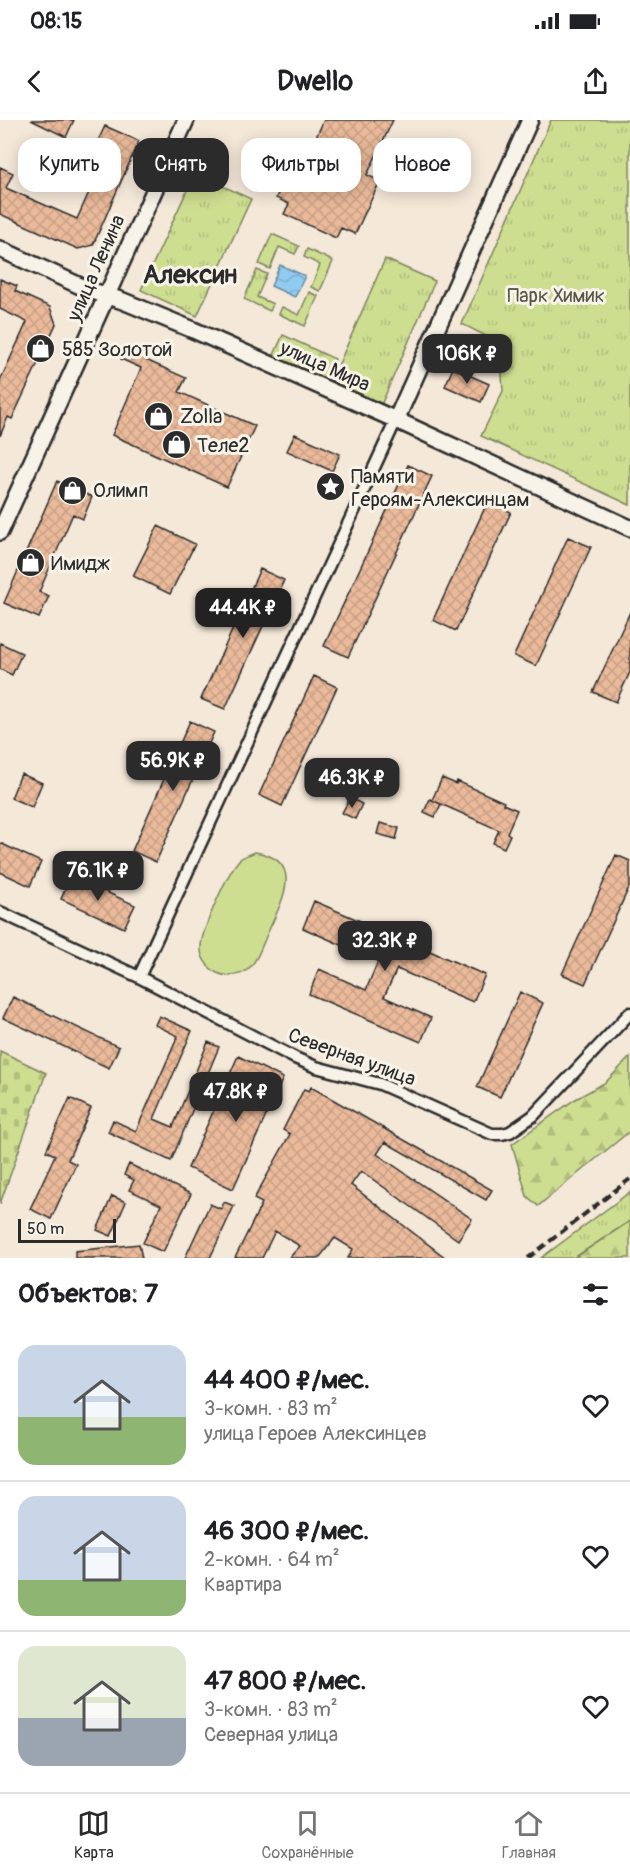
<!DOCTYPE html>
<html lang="ru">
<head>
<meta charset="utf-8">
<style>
	:root { --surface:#fff; --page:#f6f6f6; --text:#202124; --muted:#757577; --line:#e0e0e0; --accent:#2b2b2b }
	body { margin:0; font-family:Pangolin,sans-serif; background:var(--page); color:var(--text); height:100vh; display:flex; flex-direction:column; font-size:22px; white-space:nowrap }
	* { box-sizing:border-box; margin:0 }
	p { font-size:20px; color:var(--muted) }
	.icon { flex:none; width:33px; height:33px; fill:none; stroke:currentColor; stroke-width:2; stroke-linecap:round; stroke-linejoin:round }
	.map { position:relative; height:1138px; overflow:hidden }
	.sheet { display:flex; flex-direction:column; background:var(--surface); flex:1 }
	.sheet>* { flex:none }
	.banner { position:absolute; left:18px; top:18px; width:594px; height:54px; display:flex; gap:12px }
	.scale { position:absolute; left:18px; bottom:15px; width:98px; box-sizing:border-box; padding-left:6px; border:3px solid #2b2b2b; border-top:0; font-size:16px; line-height:21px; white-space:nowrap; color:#2b2b2b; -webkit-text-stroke:4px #f7f3e8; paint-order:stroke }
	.price { position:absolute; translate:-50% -51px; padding:0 14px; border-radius:12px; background:var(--accent); color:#fff; font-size:20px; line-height:39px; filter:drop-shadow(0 2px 3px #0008) }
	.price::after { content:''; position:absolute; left:50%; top:36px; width:18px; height:14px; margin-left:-9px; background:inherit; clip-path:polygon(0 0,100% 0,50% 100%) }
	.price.on { background:#222; color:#fff }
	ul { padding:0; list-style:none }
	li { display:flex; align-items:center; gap:18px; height:150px; padding:0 18px }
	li+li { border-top:2px solid var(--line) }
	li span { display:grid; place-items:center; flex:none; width:168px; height:120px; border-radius:18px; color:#555 }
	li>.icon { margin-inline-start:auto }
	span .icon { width:72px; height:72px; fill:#fffc; stroke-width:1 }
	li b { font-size:26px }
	h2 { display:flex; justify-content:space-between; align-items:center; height:72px; padding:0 18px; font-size:26px }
	.pill { padding:0 21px; border-radius:18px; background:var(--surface); box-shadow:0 3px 15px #0003; font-size:21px; line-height:54px }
	.pill.on { background:var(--accent); color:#fff }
	.status { display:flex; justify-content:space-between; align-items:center; height:42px; padding:0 30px; background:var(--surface); direction:ltr }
	.status svg { height:16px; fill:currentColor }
	header { display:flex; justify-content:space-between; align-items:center; height:78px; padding:0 18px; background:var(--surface); font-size:27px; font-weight:700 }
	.tab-bar { display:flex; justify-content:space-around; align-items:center; height:84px; border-top:2px solid var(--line); background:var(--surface); font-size:16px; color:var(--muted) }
	.tab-bar a { display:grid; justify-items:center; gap:3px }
	.tab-bar .on { color:var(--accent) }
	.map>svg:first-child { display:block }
	.grass { fill:url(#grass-tufts); stroke:#7c845e; stroke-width:1.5 }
	.forest { fill:url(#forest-firs); stroke:#7c845e; stroke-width:1.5 }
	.cemetery { fill:url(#cemetery-stones); stroke:#7c845e; stroke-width:1.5 }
	.pitch { fill:#cede91; stroke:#7c845e; stroke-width:1.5 }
	.water { fill:url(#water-waves); stroke:#688ba1; stroke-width:1.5 }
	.building { fill:url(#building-cross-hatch); stroke:#2b2b2b; stroke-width:1.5 }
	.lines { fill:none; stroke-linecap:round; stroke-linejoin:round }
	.street-casing { stroke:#2b2b2b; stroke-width:15 }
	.secondary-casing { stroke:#2b2b2b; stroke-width:20 }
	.street { stroke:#f7f3e8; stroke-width:10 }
	.secondary { stroke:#f7f3e8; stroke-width:15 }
	.rail { stroke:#2b2b2b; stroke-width:4; stroke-dasharray:9 4.5; stroke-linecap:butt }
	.labels { text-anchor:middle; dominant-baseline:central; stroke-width:6; stroke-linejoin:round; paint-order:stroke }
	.street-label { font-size:20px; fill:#2b2b2b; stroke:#f7f3e8 }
	.park-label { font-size:20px; fill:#545844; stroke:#f7f3e8 }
	.poi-label { font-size:20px; fill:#2b2b2b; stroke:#f7f3e8; text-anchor:start }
	.district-label { font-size:26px; font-weight:bold; fill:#2b2b2b; stroke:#f7f3e8 }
</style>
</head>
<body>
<div class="status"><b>08:15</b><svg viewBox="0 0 49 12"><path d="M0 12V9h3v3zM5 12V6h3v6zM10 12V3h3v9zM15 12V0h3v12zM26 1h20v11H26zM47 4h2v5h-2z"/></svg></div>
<header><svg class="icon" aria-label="back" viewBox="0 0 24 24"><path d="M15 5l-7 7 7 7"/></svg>Dwello<svg class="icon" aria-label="share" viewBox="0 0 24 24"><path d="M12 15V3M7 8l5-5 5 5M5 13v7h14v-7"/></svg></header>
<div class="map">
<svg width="630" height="1138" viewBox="0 0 630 1138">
	<defs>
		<pattern id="grass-tufts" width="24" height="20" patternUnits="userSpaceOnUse" patternTransform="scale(1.5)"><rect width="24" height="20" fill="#cede91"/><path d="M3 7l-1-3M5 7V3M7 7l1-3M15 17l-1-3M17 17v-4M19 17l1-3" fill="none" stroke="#b1bf7d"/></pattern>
		<pattern id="forest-firs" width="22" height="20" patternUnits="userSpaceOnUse" patternTransform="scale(1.5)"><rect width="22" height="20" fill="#cede91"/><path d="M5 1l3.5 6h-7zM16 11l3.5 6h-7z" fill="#b1bf7d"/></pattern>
		<pattern id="cemetery-stones" width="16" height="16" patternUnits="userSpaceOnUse" patternTransform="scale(1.5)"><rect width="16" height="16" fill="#cede91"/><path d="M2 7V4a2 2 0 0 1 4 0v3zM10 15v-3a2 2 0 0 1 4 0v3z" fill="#b1bf7d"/></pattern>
		<pattern id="water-waves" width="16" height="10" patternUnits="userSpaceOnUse" patternTransform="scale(1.5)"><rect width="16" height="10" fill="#90cbf0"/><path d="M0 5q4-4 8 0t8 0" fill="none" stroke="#7caece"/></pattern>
		<pattern id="building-cross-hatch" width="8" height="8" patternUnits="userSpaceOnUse" patternTransform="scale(1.5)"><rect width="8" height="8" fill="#eaba9a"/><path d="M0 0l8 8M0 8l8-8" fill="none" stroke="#c9a085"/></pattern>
	</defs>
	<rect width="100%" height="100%" fill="#f4e8d8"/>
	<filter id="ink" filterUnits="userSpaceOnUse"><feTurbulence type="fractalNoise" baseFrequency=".0167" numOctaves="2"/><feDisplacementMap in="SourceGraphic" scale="12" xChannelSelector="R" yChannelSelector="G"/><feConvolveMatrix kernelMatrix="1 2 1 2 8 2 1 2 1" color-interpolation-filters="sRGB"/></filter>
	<g filter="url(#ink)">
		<path class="grass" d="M551 0H630V385L481 316 503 271 500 223 462 204Z
			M195 53 251 79 197 196 141 170Z
			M272 114 299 126 295 134 279 127 270 149 259 144Z
			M307 129 333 141 320 171 311 167 320 145 304 137Z
			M385 139 435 161 381 285 331 262Z
			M257 150 267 154 257 177 273 184 270 191 244 179Z
			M309 172 318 176 305 206 279 194 282 187 299 195Z
			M630 1072V1101L574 1138H541Z"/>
		<path class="forest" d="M283 215 335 239 325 261 273 237Z
			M630 937V1011L538 1086 527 1076 512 1024 574 980 606 962Z
			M630 1101V1138H574Z"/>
		<path class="cemetery" d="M0 931 46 953 0 1084Z"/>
		<path class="pitch" d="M255 732C305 740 283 779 269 810 263 822 258 841 247 850 240 856 225 857 217 853 208 848 200 837 201 827 201 811 228 752 239 740 243 736 249 735 255 732Z"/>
		<path class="water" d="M280 145 305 156 295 177 271 166Z"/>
		<path class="building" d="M31 0H74L66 17Z
			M324 0H393L367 55 380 61 355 114 341 108 336 118 284 94 289 84 276 78 300 25 310 30Z
			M105 6 139 21 93 125 78 129 0 94V47L13 53 6 68 77 99 107 32 95 27Z
			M0 159 17 166 15 171 50 187 56 204 12 299 8 297 0 316V261L27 202 0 189Z
			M126 227 147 237 146 240 186 258 179 272 255 306 227 367 112 315 141 248 121 239Z
			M453 248 489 264 481 282 445 266Z
			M295 314 340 334 332 351 287 331Z
			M408 345 432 356 348 537 324 526Z
			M57 361 92 377 83 399 73 394 39 472 49 476 39 498 4 483Z
			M488 381 511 392 456 511 433 500Z
			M158 406 195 424 170 474 133 456Z
			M568 417 591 427 536 546 514 536Z
			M260 449 284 460 225 589 201 579Z
			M630 492V552L616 582 593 572Z
			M0 523 22 533 12 555 0 549Z
			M314 556 337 567 282 686 259 675Z
			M190 601 214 612 156 742 132 731Z
			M21 654 42 663 32 687 11 678Z
			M442 658 456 664 457 661 504 682 503 684 517 690 507 713 510 715 504 728 493 723 499 710 432 680Z
			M350 678 362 684 355 699 342 693Z
			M430 679 441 684 435 697 424 692Z
			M380 703 399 708 396 719 377 714Z
			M0 723 41 742 30 766 0 752Z
			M616 735 630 741V765L585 864 562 854Z
			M71 756 135 785 124 808 61 779Z
			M314 781 485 855 473 882 397 849 384 877 431 898 421 922 309 874 319 849 366 870 378 841 303 808Z
			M520 872 543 883 500 977 477 967Z
			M13 877 119 927 109 948 3 898Z
			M159 896 192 911 154 999 173 1007 208 922 219 927 171 1041 108 1012 113 1000 136 1011 178 916 155 905Z
			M238 936 283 958 233 1069 188 1048Z
			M311 967 492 1070 486 1080 385 1022 377 1034 472 1099 458 1120 361 1051 351 1065 446 1138H348L353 1129 335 1118 319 1138H289L300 1126 275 1111 262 1138H235L262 1083 254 1079 290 1014 283 1010 304 969 309 971Z
			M70 978 91 988 68 1040 76 1044 51 1099 30 1089 55 1035 46 1031Z
			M129 1044 191 1074 163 1132 143 1123 161 1085 129 1070 134 1060 124 1055Z
			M112 1076 126 1082 111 1116 97 1110Z
			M224 1082 234 1086 210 1138H185L210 1084 221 1089Z
			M139 1124 142 1138H75V1131Z"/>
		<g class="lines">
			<defs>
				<path id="street" d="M0 792 139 857 295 938 316 947 380 964 492 1014H502L510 1012 533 996 630 893
					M139 857 396 300"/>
				<path id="secondary" d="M0 129 89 170 123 181 191 209 396 300 630 408
					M396 300 530 0
					M0 412 186 0"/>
			</defs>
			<use href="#street" class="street-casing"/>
			<use href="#secondary" class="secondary-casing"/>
			<use href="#street" class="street"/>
			<use href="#secondary" class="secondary"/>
			<path class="rail" d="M528 1138 630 1059"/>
		</g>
	</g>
	<defs>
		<symbol id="shop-disc" viewBox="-11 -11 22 22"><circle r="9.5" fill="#2b2b2b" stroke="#f7f3e8"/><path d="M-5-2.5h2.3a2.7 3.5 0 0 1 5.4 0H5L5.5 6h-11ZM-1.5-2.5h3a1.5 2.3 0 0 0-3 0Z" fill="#fff"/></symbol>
		<symbol id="sight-disc" viewBox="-11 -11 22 22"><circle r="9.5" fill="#2b2b2b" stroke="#f7f3e8"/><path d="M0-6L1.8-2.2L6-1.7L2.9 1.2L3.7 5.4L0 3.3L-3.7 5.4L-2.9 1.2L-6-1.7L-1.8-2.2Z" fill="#fff"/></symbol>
	</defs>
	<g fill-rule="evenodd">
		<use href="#shop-disc" x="24" y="212" width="33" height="33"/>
		<use href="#shop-disc" x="142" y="280" width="33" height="33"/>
		<use href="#shop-disc" x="160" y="308" width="33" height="33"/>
		<use href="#sight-disc" x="314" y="350" width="33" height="33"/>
		<use href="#shop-disc" x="56" y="354" width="33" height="33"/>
		<use href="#shop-disc" x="14" y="426" width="33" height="33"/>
	</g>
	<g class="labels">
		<g class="street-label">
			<text transform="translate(96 148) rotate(-66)">улица Ленина</text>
			<text transform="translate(325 246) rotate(24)">улица Мира</text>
			<text transform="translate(352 937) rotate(20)">Северная улица</text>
		</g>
		<g class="park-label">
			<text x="556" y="175">Парк Химик</text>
		</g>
		<g class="poi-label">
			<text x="62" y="229">585 Золотой</text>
			<text x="180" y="296">Zolla</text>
			<text x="197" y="325">Теле2</text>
			<text x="351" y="356">Памяти<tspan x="351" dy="23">Героям-Алексинцам</tspan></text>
			<text x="93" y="370">Олимп</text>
			<text x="51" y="443">Имидж</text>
		</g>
		<g class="district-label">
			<text x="190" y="155">Алексин</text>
		</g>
	</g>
</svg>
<div class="scale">50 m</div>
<b class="price" style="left:467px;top:265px">106K ₽</b>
<b class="price on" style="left:243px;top:519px">44.4K ₽</b>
<b class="price" style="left:173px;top:672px">56.9K ₽</b>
<b class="price" style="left:352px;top:689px">46.3K ₽</b>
<b class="price" style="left:98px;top:782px">76.1K ₽</b>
<b class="price" style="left:385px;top:852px">32.3K ₽</b>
<b class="price" style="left:236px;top:1003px">47.8K ₽</b>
<div class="banner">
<a class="pill">Купить</a>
<a class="pill on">Снять</a>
<a class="pill">Фильтры</a>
<a class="pill">Новое</a>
</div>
</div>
<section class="sheet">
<h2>Объектов: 7<svg class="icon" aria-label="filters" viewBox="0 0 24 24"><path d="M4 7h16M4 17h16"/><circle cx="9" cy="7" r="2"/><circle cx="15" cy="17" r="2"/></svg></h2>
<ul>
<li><span style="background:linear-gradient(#c9d6e8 60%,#8fb573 0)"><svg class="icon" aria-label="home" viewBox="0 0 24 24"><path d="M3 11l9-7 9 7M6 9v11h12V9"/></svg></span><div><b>44 400 ₽/мес.</b><p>3-комн. · 83 m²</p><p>улица Героев Алексинцев</p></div><svg class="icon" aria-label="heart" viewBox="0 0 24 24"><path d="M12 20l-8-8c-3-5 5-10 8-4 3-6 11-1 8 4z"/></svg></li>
<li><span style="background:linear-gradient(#c9d6e8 70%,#8fb573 0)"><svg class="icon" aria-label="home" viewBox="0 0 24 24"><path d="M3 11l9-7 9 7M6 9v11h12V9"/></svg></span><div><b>46 300 ₽/мес.</b><p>2-комн. · 64 m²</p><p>Квартира</p></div><svg class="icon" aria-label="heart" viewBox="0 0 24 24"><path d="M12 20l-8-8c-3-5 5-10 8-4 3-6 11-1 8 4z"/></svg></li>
<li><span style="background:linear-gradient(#dfe7d0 60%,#9aa5b1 0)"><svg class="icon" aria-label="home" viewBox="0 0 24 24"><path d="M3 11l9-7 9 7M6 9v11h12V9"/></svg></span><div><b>47 800 ₽/мес.</b><p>3-комн. · 83 m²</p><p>Северная улица</p></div><svg class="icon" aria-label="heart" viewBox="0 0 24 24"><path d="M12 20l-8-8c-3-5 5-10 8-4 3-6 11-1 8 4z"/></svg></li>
</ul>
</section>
<nav class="tab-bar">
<a class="on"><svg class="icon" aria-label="map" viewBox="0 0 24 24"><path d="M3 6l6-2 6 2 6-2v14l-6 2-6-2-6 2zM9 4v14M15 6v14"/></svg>Карта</a>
<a><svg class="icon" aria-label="saved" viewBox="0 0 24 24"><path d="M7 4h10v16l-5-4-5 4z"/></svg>Сохранённые</a>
<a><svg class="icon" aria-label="home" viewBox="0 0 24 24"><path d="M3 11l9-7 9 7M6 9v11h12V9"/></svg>Главная</a>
</nav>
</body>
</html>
